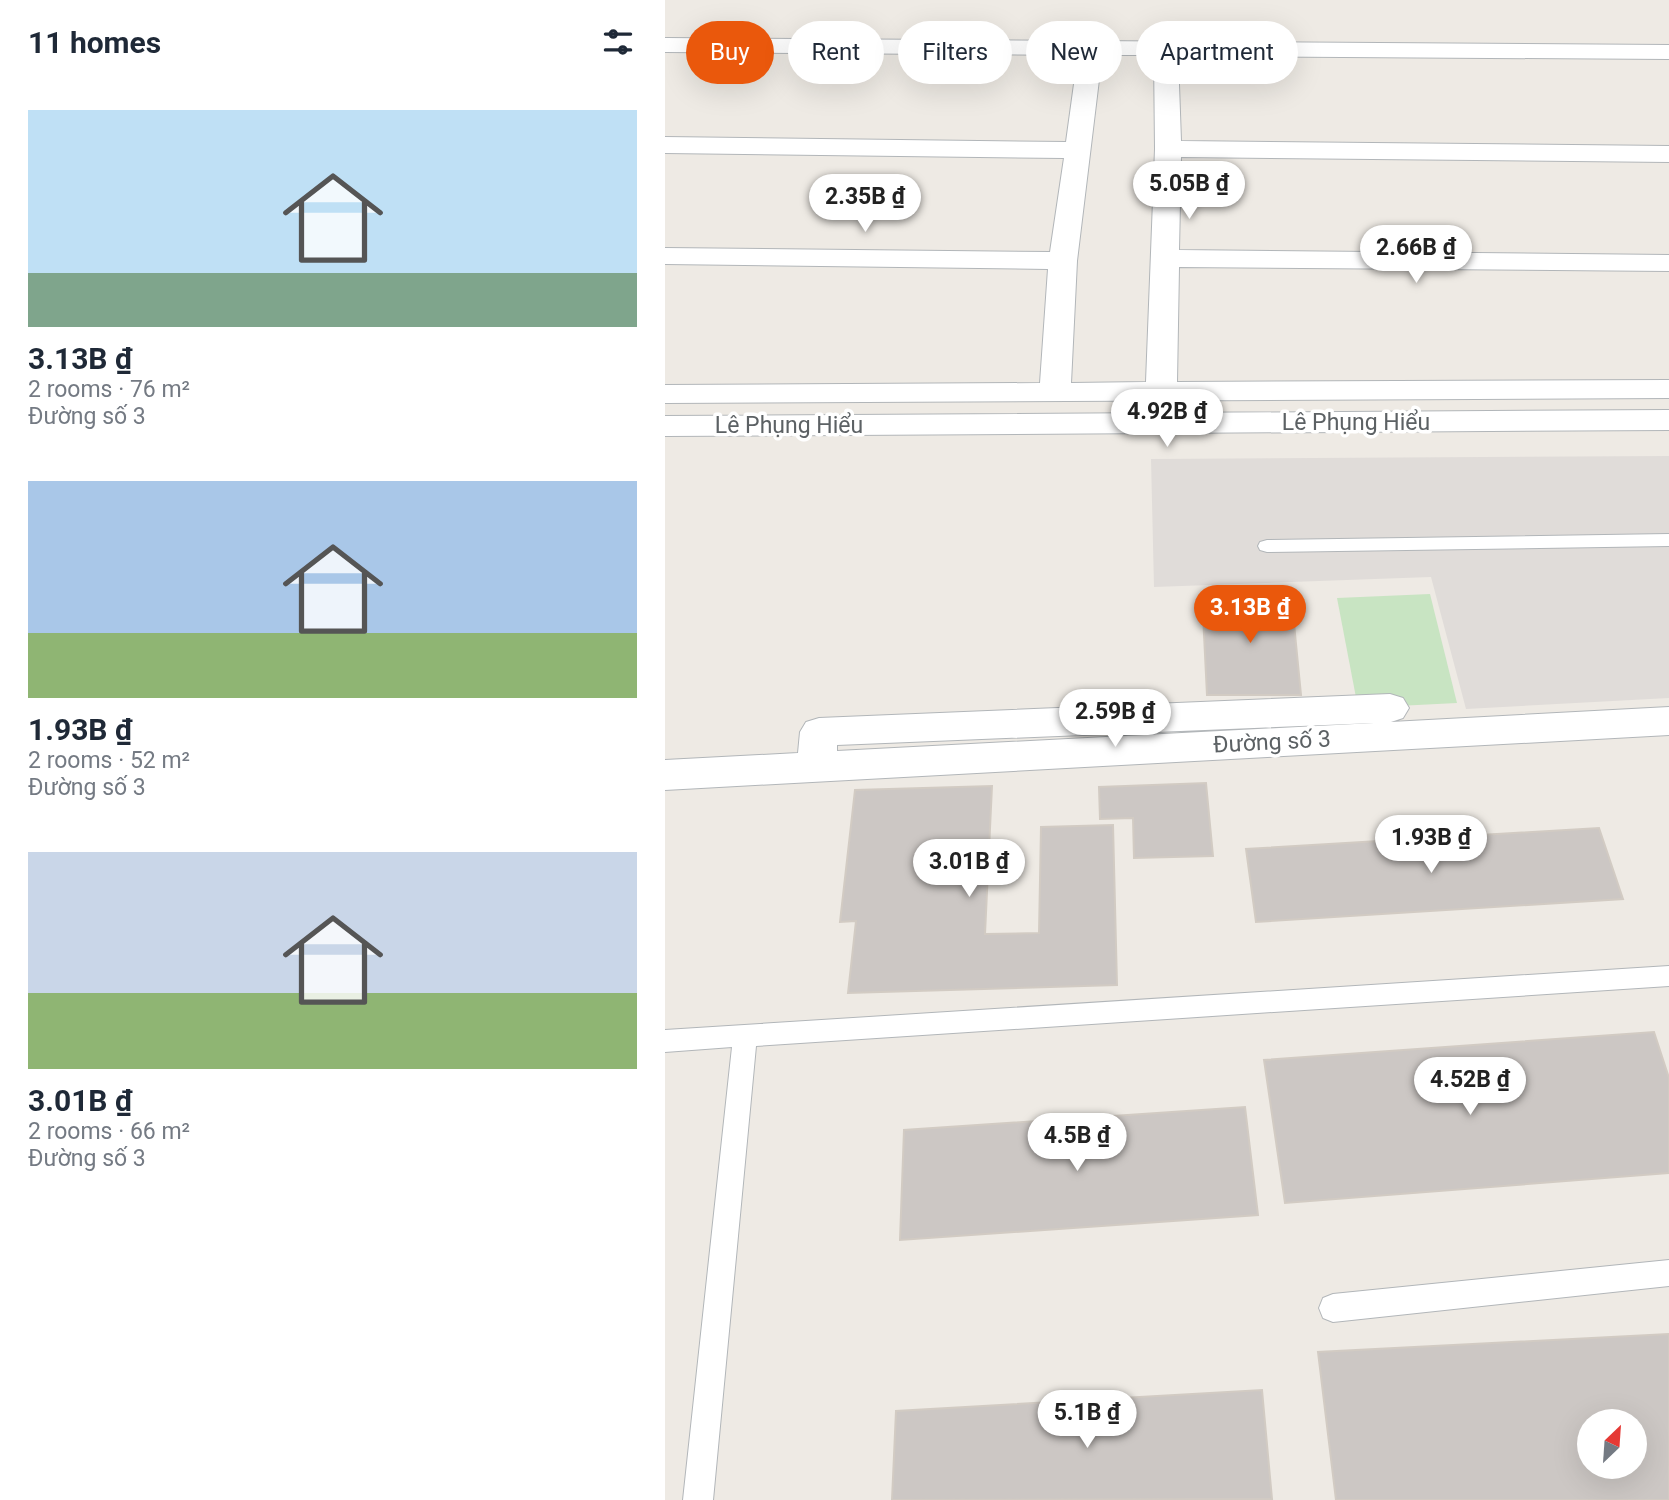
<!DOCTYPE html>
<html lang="en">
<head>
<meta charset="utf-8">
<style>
	:root { --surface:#fff; --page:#f6f6f7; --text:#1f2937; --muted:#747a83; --accent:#ea580c }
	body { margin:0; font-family:Roboto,sans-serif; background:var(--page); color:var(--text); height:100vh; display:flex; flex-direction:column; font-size:26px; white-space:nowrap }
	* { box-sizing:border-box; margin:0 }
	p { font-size:23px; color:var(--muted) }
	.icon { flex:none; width:38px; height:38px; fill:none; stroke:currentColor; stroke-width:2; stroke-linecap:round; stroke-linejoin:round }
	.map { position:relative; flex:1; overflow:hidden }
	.side { display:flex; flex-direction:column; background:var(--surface); width:665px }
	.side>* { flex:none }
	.guide { position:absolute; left:21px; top:21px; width:665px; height:63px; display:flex; gap:14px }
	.needle { width:46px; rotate:25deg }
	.buttons { position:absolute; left:912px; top:1409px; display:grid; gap:14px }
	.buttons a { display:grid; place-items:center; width:70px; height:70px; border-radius:50%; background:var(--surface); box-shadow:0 7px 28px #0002; font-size:35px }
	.price { position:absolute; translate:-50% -60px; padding:0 16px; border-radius:24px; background:#fff; color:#222; font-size:23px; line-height:46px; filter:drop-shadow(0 2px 4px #0008) }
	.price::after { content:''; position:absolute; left:50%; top:42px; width:21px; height:16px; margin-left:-10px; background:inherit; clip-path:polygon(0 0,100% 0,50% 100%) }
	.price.selected { background:var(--accent); color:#fff }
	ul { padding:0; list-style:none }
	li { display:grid; align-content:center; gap:14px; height:371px; padding:0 28px }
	li span { display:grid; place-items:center; height:217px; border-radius:0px; color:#555 }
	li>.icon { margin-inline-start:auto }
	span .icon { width:126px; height:126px; fill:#fffc; stroke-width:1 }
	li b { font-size:30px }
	h2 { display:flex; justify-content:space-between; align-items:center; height:84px; padding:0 28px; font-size:30px }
	.pill { padding:0 24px; border-radius:32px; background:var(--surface); box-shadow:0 7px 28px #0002; font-size:24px; line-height:63px }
	.pill.selected { background:var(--accent); color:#fff }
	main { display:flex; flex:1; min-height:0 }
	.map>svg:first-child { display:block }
	.industrial { fill:#e0dcd9 }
	.green { fill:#c8e4c2 }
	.building { fill:#ccc7c4; stroke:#d2cbc3; stroke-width:2; fill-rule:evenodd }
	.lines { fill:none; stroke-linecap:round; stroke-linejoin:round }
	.service-casing { stroke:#b2b6b9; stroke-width:2 }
	.minor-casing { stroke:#b2b6b9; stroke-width:2 }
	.service { fill:#fff; fill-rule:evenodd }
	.minor { fill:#fff; fill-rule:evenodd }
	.labels { text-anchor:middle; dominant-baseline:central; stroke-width:7; stroke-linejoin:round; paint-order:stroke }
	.street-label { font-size:23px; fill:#5c6164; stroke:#fff }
</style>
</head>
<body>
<main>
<section class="side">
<h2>11 homes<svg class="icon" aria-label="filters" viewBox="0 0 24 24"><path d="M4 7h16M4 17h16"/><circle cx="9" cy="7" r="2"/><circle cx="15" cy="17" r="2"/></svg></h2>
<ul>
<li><span style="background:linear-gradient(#bfe0f5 75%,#7fa58c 0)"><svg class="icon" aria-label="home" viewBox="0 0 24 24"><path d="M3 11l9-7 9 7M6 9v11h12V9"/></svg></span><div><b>3.13B ₫</b><p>2 rooms · 76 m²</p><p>Đường số 3</p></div></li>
<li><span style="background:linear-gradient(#a9c7e8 70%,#8fb573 0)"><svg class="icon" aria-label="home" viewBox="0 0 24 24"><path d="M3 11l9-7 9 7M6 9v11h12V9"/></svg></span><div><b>1.93B ₫</b><p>2 rooms · 52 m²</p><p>Đường số 3</p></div></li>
<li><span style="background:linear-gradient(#c9d6e8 65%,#8fb573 0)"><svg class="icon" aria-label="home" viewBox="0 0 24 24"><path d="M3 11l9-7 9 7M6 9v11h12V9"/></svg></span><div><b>3.01B ₫</b><p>2 rooms · 66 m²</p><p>Đường số 3</p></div></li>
</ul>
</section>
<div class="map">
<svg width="1004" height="1500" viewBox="0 0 1004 1500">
	<rect width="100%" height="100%" fill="#eeeae4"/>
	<path class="industrial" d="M1004 456V698L801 709 766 577 489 587 486 459Z"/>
	<path class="green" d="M765 594 792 703 693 708 672 598Z"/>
	<path class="building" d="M626 593 636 695H542L537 594Z
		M541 783 548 856 469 858 468 818 435 819 434 787Z
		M327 786 320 934 374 933 376 827 448 825 452 985 183 993 191 921 175 922 190 790Z
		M934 828 958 899 591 922 581 849Z
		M989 1032 1004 1078V1173L620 1203 599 1060Z
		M580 1107 593 1215 235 1240 239 1130Z
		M1004 1334V1500H671L653 1352ZM924 1421H970V1466H924Z
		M597 1390 607 1499 227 1500 231 1411Z"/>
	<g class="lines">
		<defs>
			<path id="service" d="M1004 534V546L602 552 595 550 593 546 595 542 602 540Z
				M1004 966V986L91 1046 48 1500H18L67 1047 0 1052V1030Z
				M1004 1260V1286L668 1322 658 1318 654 1308 658 1298 668 1294Z"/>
			<path id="minor" d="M0 38 1004 45V59L513 56 516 141 1004 146V162L516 157 514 250 1004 255V271L514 267 512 382 1004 380V398L0 403V385L375 383 383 269 0 264V248L385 252 399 158 0 153V137L401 142 413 55 0 52ZM437 55H489L490 149 481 382 406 383 412 261Z
				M1004 410V430L0 436V416Z
				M725 694 738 698 744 708 738 718 726 722 1004 707V735L0 790V760L133 753 135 732 141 722 154 718ZM709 723 172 751V745Z"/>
		</defs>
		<use href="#service" class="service-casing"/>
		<use href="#minor" class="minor-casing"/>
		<use href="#service" class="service"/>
		<use href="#minor" class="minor"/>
	</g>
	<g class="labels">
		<g class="street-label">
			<text x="691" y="422">Lê Phụng Hiểu</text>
			<text x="124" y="425">Lê Phụng Hiểu</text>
			<text transform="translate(607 742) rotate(-3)">Đường số 3</text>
		</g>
	</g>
</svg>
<div class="buttons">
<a><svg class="needle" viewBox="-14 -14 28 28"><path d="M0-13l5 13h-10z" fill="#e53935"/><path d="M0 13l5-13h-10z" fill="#747a83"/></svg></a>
</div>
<b class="price" style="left:524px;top:221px">5.05B ₫</b>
<b class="price" style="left:200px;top:234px">2.35B ₫</b>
<b class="price" style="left:751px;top:285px">2.66B ₫</b>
<b class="price" style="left:502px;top:449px">4.92B ₫</b>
<b class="price selected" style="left:585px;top:645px">3.13B ₫</b>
<b class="price" style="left:450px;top:749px">2.59B ₫</b>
<b class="price" style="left:766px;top:875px">1.93B ₫</b>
<b class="price" style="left:304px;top:899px">3.01B ₫</b>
<b class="price" style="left:805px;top:1117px">4.52B ₫</b>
<b class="price" style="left:412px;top:1173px">4.5B ₫</b>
<b class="price" style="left:422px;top:1450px">5.1B ₫</b>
<div class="guide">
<a class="pill selected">Buy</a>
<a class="pill">Rent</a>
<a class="pill">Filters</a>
<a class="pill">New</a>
<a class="pill">Apartment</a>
</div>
</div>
</main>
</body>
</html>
